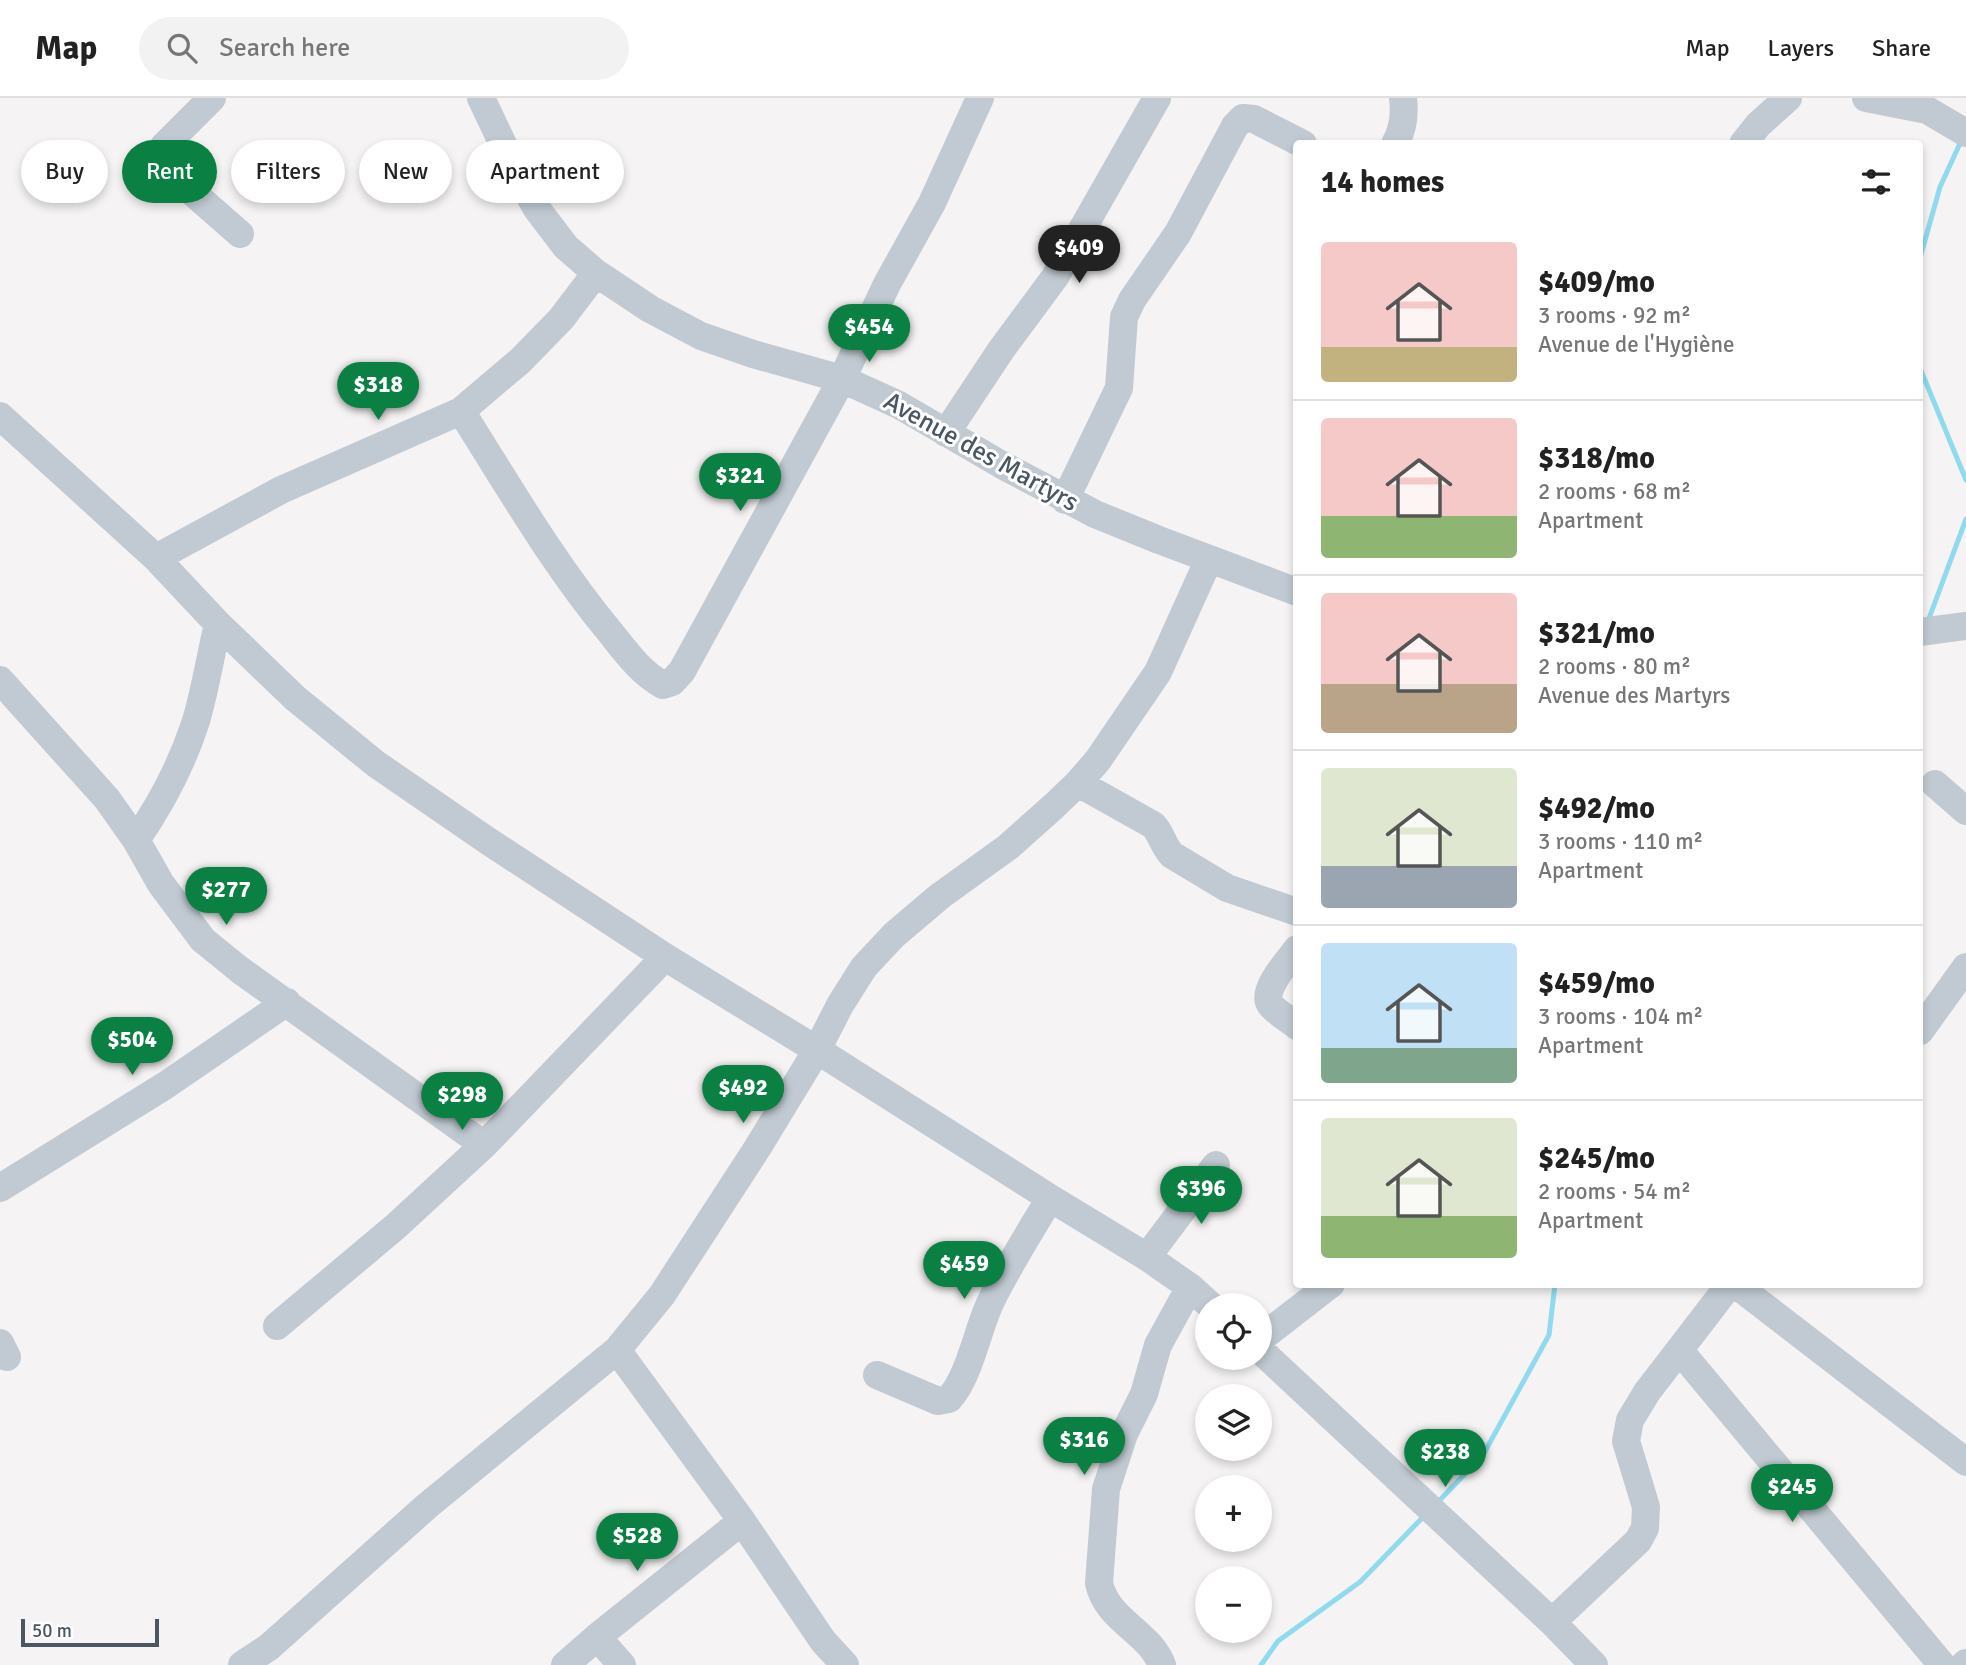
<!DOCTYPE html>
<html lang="en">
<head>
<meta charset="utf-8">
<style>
	:root { --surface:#fff; --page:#f2f2f2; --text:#222; --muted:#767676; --line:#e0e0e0; --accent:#0b8043 }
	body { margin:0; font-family:Signika,sans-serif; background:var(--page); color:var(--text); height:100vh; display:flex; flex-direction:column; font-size:26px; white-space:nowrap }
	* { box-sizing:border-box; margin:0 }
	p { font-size:23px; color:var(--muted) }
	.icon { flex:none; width:38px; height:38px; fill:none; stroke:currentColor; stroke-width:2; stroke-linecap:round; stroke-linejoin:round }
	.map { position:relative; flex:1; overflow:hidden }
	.sheet { position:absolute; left:1293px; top:42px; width:630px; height:1148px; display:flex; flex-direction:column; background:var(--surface); border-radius:7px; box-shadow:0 4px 10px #0003 }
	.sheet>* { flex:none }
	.top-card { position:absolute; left:21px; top:42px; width:665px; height:63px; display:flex; gap:14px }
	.controls { position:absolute; left:1195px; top:1195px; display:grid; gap:14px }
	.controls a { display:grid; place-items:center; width:77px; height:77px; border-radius:50%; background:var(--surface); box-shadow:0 4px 10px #0003; font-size:35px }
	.scale { position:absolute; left:21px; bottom:18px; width:138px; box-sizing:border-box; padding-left:7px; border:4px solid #4a5661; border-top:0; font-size:19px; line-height:24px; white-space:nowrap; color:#4a5661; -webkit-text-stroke:5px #fff; paint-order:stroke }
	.price { position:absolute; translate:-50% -60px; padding:0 16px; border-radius:24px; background:var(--accent); color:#fff; font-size:23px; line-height:46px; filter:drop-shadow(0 2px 4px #0008) }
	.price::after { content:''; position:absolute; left:50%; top:42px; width:21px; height:16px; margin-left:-10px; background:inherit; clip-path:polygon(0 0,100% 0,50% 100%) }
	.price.selected { background:#222; color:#fff }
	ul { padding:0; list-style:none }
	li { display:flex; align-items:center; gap:21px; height:175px; padding:0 28px }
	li+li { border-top:2px solid var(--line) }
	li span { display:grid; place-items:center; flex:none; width:196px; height:140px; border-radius:7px; color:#555 }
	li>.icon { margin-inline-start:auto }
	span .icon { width:84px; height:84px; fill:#fffc; stroke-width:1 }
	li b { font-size:30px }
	h2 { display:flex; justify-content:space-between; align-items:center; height:84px; padding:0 28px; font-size:30px }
	.tag { padding:0 24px; border-radius:32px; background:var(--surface); box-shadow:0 4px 10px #0003; font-size:24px; line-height:63px }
	.tag.selected { background:var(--accent); color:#fff }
	header { display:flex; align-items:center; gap:42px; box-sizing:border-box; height:98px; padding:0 35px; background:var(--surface); border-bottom:2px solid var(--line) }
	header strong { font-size:33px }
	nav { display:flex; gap:38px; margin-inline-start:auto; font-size:24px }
	.search { width:490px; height:63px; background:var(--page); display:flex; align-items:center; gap:18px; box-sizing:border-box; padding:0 24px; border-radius:38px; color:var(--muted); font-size:26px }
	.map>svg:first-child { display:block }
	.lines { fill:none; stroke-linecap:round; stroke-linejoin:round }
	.stream { stroke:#90daee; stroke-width:5 }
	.minor { stroke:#c1cad2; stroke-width:28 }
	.labels { text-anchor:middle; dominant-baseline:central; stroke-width:6; stroke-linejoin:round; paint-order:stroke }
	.street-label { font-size:26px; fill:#4a5661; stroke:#fff }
</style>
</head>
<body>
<header>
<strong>Map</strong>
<div class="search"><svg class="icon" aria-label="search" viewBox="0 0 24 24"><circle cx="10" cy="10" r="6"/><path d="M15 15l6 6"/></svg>Search here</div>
<nav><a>Map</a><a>Layers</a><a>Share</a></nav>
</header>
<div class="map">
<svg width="1966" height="1567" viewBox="0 0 1966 1567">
	<rect width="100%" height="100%" fill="#f5f3f3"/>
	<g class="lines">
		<path class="stream" d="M1920 160 1940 89 1962 41
			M1920 270 1966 382
			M1928 523 1966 421
			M1437 1405 1483 1357 1549 1237 1555 1186
			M1261 1567 1278 1543 1360 1484 1425 1417"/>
		<path class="minor" d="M212 0 164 48 163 60 184 87 240 136
			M481 0 518 78 537 111 566 149 596 175 650 211 701 238 753 256 842 281 899 307 1002 367 1095 416 1159 442 1297 494
			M1866 0 1927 12 1966 35
			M1395 46C1403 32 1405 16 1403 0
			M1743 46 1758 27 1788 0
			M461 313C508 387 554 467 610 534 626 554 640 574 663 587L672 584 682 573 842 281 887 186 932 105 980 0
			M0 318 156 460 218 526 295 600 376 666 488 743 665 859 817 952 1050 1100 1147 1159 1190 1189 1211 1208
			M946 335 1001 252 1055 179 1157 0
			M1065 402 1119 290 1124 219 1132 202 1178 135 1235 28 1243 20 1254 21 1303 46
			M156 460 281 392 461 313 520 263 561 221 596 175
			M1920 534 1966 528
			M0 582 107 701 136 742 161 786 203 842 240 872 484 1047
			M1078 685 1153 727C1162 736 1163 748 1172 757L1227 790 1297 814
			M1935 686 1966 713
			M136 742C161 706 181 668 195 626 205 594 210 559 218 526
			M1297 851C1289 862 1261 892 1270 906 1274 913 1290 922 1297 928
			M1920 933 1966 869
			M0 1090 166 987 287 904
			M1147 1159 1216 1067
			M1735 1186 1966 1364
			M277 1228 395 1129 484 1047 665 859
			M1260 1241 1331 1186
			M0 1245 7 1259
			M617 1252 742 1423 823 1543 845 1567
			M1260 1252 1552 1524 1594 1567
			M1680 1253 1942 1567
			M877 1277 938 1303 949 1301C970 1278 977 1232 991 1203 1008 1168 1030 1134 1050 1100
			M1552 1524 1638 1443 1645 1430 1646 1409 1626 1343 1630 1322 1647 1294 1730 1186
			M597 1539 622 1567
			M242 1567 269 1549 427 1408 617 1252 662 1197 758 1049 817 952 840 907 864 869 894 837 940 798 1008 749 1054 708 1078 685 1098 662 1158 574 1209 461
			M565 1567 597 1539 742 1423
			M1162 1567C1149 1533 1107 1523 1099 1485L1106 1391 1124 1336 1144 1296 1158 1247 1190 1189
			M1964 1567 1966 1565"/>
	</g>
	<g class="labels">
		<g class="street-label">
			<text transform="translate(981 354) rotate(29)">Avenue des Martyrs</text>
		</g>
	</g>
</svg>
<div class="controls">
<a><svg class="icon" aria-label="locate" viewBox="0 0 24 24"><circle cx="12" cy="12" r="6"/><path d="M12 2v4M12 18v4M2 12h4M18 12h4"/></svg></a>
<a><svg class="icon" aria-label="layers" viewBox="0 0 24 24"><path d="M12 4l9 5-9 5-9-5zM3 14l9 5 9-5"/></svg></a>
<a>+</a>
<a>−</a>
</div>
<div class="scale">50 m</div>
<b class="price selected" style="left:1079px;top:187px">$409</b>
<b class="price" style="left:869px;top:266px">$454</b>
<b class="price" style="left:378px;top:324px">$318</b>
<b class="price" style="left:740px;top:415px">$321</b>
<b class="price" style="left:226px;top:829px">$277</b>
<b class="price" style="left:132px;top:979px">$504</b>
<b class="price" style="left:743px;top:1027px">$492</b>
<b class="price" style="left:462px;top:1034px">$298</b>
<b class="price" style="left:1201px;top:1128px">$396</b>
<b class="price" style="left:964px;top:1203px">$459</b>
<b class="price" style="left:1084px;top:1379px">$316</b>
<b class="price" style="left:1445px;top:1391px">$238</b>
<b class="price" style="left:1792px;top:1426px">$245</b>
<b class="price" style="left:637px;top:1475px">$528</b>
<div class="top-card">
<a class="tag">Buy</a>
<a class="tag selected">Rent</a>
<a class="tag">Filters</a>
<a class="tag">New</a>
<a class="tag">Apartment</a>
</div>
<section class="sheet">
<h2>14 homes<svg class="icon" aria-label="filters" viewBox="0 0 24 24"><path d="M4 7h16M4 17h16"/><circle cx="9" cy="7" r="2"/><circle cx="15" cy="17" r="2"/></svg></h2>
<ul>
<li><span style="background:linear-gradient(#f6c9c9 75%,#c2b280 0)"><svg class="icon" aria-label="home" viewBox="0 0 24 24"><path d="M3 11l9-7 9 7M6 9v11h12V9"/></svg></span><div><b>$409/mo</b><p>3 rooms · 92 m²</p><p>Avenue de l'Hygiène</p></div></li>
<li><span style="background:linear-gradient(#f6c9c9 70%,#8fb573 0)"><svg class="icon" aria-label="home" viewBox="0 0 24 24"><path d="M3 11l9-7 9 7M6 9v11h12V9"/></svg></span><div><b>$318/mo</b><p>2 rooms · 68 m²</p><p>Apartment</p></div></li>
<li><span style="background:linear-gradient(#f6c9c9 65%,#b9a48a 0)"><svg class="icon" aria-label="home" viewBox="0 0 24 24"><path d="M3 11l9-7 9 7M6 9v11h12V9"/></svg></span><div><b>$321/mo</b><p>2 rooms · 80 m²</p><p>Avenue des Martyrs</p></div></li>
<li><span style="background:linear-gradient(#dfe7d0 70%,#9aa5b1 0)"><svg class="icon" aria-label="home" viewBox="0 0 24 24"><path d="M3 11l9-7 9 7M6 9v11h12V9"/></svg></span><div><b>$492/mo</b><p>3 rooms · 110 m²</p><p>Apartment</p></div></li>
<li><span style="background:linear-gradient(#bfe0f5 75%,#7fa58c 0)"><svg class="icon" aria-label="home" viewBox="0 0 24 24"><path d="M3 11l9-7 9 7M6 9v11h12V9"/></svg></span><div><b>$459/mo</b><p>3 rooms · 104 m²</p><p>Apartment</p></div></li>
<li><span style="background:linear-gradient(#dfe7d0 70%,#8fb573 0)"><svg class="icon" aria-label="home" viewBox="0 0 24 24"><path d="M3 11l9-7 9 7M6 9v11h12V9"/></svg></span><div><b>$245/mo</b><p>2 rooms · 54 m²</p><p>Apartment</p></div></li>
</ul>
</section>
</div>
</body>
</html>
